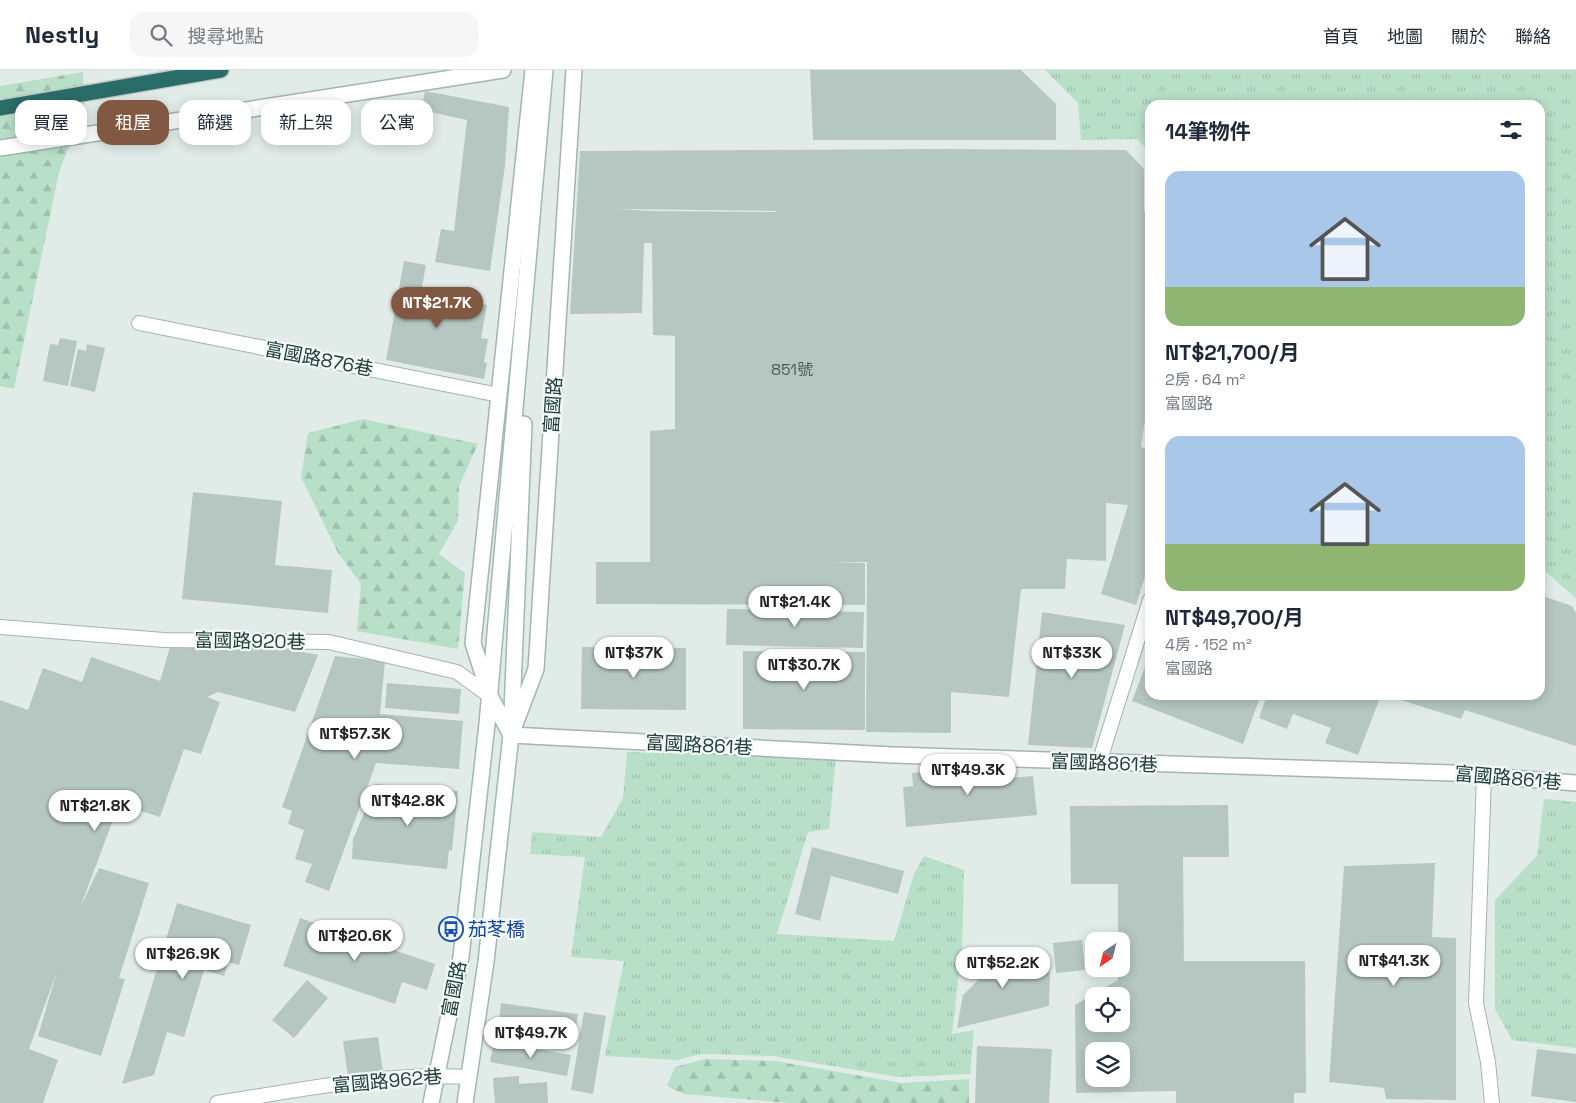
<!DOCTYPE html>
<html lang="zh-TW">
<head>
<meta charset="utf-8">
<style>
	:root { --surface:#fff; --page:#f6f6f7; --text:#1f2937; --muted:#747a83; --line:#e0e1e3; --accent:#815943 }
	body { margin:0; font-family:"Space Grotesk","Noto Sans TC",sans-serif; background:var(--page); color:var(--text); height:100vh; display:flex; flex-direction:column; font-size:19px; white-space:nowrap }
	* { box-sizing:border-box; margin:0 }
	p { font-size:16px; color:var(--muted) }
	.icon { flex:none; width:28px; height:28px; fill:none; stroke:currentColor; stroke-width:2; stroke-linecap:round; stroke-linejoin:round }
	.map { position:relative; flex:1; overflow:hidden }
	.drawer { position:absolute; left:1145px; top:30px; width:400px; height:600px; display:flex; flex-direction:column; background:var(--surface); border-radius:15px; box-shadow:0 2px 12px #0003 }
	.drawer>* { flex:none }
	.guide { position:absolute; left:15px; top:30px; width:475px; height:45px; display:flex; gap:10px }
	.needle { width:32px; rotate:215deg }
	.buttons { position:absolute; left:1085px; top:862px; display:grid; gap:10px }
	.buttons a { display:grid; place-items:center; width:45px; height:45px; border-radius:10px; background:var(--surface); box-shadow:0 2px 12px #0003; font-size:25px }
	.price { position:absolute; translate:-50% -42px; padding:0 11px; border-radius:18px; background:#fff; color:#222; font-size:16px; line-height:32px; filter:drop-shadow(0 1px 2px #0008) }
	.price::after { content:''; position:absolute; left:50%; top:30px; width:15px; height:11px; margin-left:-8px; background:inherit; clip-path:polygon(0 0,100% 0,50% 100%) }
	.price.selected { background:var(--accent); color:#fff }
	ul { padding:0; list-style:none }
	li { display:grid; align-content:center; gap:10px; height:265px; padding:0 20px }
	li span { display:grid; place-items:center; height:155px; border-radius:15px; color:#555 }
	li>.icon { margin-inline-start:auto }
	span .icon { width:90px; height:90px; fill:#fffc; stroke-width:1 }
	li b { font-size:21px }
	h2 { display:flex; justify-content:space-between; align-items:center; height:60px; padding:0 20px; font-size:21px }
	.tag { padding:0 18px; border-radius:15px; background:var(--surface); box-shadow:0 2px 12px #0003; font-size:18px; line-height:45px }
	.tag.selected { background:var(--accent); color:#fff }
	header { display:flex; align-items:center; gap:30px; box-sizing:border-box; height:70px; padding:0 25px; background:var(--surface); border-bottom:1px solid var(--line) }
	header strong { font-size:24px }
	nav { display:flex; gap:28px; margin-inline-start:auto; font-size:18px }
	.search { width:350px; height:45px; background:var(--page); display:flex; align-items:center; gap:12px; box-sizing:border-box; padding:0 18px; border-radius:15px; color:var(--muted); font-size:19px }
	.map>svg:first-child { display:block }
	.grass { fill:url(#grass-tufts) }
	.forest { fill:url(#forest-firs) }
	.building { fill:#b6c7c2; fill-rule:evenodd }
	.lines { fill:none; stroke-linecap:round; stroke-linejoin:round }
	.lane-casing { stroke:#a3b4b1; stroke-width:16 }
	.street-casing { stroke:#a3b4b1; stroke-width:18 }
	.secondary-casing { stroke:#9eb9b3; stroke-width:18 }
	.highway-casing { stroke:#c1c9c8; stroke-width:18 }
	.lane { stroke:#fff; stroke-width:14 }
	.street { stroke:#fff; stroke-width:15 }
	.secondary { stroke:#fff; stroke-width:15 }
	.highway { stroke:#2a6c68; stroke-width:15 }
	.labels { text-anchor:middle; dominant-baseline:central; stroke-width:4.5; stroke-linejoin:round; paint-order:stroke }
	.number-label { font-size:16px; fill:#46605c }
	.street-label { font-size:19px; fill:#203e3a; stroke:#f2f9f6 }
	.transit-label { font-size:19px; fill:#164399; stroke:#f2f9f6; text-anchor:start }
</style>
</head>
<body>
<header>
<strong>Nestly</strong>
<div class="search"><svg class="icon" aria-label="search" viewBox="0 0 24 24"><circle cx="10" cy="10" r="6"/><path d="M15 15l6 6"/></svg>搜尋地點</div>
<nav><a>首頁</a><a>地圖</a><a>關於</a><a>聯絡</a></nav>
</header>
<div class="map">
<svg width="1576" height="1033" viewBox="0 0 1576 1033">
	<defs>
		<pattern id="grass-tufts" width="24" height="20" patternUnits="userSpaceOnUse" patternTransform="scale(1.25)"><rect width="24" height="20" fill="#b8dfc8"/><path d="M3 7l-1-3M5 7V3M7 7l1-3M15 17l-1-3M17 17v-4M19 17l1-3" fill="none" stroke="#9ec0ad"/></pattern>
		<pattern id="forest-firs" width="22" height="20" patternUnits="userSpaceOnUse" patternTransform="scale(1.25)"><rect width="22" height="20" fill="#b8dfc8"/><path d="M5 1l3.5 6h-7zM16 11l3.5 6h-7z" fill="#9ec0ad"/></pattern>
	</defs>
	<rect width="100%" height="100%" fill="#e1ece9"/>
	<path class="grass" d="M1045 0H1576V528L1540 497V35H1150V82L1137 69 1081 70 1078 33Z
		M627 682 836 687 829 759 808 762 777 864 894 871 914 804 924 786 964 800 962 877 952 964 974 960 970 1004 898 1007 773 986 701 984 677 990 605 986 624 891 571 887 585 787 530 784 532 762 601 767 623 728Z
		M1544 729 1576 732V978L1512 970 1495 939V830L1537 786Z"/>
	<path class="forest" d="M83 2 84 37 59 102 14 319 0 316V16Z
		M363 349 478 374 459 416 458 451 439 484 465 503 458 579 357 561 361 514 337 481 301 407 308 363Z
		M705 989 775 991 902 1013 969 1009V1033H789L684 1024 667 1016 675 997Z"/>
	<path class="building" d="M810 0H1021L1056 34V70H813Z
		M425 21 509 37 505 96 490 201 435 192 441 159 454 161 467 50 421 40Z
		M937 79 1126 80 1144 99V141L1150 147V318L1141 377 1150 380V491L1136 535 1101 524 1128 435 1106 433V491L1067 489 1065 519H1021L1009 627 951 622V663L866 662 867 492H830L865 493V535L596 534V492H650V361L675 359V266L653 265 652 173H644L642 243 570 244 580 81ZM616 139 776 141V142L652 141Z
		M404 191 426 195 421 222 487 235 481 268 488 269 484 292 487 293 484 309 386 290Z
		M60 268 77 271 68 316 43 311 50 274 58 275Z
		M87 274 105 278 95 322 70 316 78 279 86 281Z
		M193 422 282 431 275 495 332 500 328 543 182 529Z
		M1540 525 1572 536 1576 543V676L1465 640 1461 649 1401 630 1402 625H1540Z
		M727 539 864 542 863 578 726 575Z
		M1042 542 1125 555 1092 678 1028 675Z
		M170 577 293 580 318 585 295 642 218 622 207 627 220 632 201 684 184 679 160 747 119 734 80 838 99 798 149 813 119 908 125 909 101 986 38 966 57 901 29 979 58 990 43 1033H0V630L28 640 43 598 82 612 91 587 160 611Z
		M582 577 686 578V640L581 639Z
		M743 581 865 582V660L743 659Z
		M1150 584V625H1261L1243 674 1132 631Z
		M335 586 385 591 380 644 463 651 459 699 376 693 329 821 305 812 312 794 295 789 304 760 288 754 292 741 282 737Z
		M387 613 461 619 459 644 385 638Z
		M1267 625H1381L1358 685 1325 673 1331 658 1293 644 1287 659 1259 648Z
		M1008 695 1009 708 1033 706 1037 745 906 757 903 717 913 716 912 703Z
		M375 714 458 721 452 781 449 780 447 799 352 789 353 769 369 732H374Z
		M1228 735 1229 787H1183L1184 891H1305L1306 1023H1294V1033H1176V1021L1076 1023 1075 935 1118 910V899H1121V871H1118V814H1071L1070 736ZM1094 926H1121V954H1094ZM1094 981H1121V1009H1094Z
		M812 777 904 801 898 824 831 806 820 851 795 844Z
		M1435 793 1432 867 1456 868V1030L1386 1029 1384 1018 1329 1012 1344 796Z
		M177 833 251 855 239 895 228 892 224 906 204 900 184 967 167 962 154 1005 122 1014Z
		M300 848 435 894 427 920 402 912 395 934 283 896Z
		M1082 870 1085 900 1056 903 1053 873Z
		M1022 877 1028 906 1050 902 1049 936 957 958 963 925 978 910 976 888Z
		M307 910 328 928 294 968 272 950Z
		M501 933 578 944 575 964 499 953Z
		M584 942 606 946 593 1024 571 1020Z
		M378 967 383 1002 348 1006 343 971Z
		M494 972 571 985 567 1006 490 992Z
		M977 976 1052 979 1049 1033H975Z
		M1537 979 1576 984V1032L1531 1026Z
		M519 1006V1014L547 1012 548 1033H495L493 1008Z"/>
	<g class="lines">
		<defs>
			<path id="lane" d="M139 253 499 325
				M0 557 164 570 329 572 457 602 490 626
				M1099 693 1150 530
				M1484 705 1476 933 1488 992 1492 1033
				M217 1033C300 1020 385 1002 469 1007"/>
			<path id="street" d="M0 78 503 0
				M512 662 536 599 574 0
				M511 665 893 685 1452 703 1576 713
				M511 665 490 626 473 573 533 0"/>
			<path id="secondary" d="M431 1033 461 887 487 654 545 0
				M465 1033 486 892 511 665 524 354"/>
			<path id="highway" d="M0 38 221 0"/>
		</defs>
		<use href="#lane" class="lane-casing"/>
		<use href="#street" class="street-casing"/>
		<use href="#secondary" class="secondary-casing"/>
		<use href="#highway" class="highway-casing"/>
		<use href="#lane" class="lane"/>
		<use href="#street" class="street"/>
		<use href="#secondary" class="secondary"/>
		<use href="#highway" class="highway"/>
	</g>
	<defs>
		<symbol id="bus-ring" viewBox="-11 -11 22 22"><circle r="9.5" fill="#f2f9f6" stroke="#1a4fb4" stroke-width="1.5"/><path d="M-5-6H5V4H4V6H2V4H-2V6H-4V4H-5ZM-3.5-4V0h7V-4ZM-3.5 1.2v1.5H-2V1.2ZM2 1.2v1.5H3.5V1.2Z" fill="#1a4fb4"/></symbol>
	</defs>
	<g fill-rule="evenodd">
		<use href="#bus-ring" x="437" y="845" width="28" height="28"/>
	</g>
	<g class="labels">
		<g class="number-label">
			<text x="792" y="299">851號</text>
		</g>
		<g class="street-label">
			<text transform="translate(319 289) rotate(11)">富國路876巷</text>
			<text transform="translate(553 335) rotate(-86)">富國路</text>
			<text transform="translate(250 571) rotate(1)">富國路920巷</text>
			<text transform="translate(699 675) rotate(3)">富國路861巷</text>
			<text transform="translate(1104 693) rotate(2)">富國路861巷</text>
			<text transform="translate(1508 708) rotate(5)">富國路861巷</text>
			<text transform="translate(454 919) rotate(-79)">富國路</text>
			<text transform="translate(387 1011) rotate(-5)">富國路962巷</text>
		</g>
		<g class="transit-label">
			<text x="468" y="859">茄苳橋</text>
		</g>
	</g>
</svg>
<div class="buttons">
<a><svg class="needle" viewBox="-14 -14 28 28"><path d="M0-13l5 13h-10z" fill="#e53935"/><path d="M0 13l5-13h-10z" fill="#747a83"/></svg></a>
<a><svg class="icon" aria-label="locate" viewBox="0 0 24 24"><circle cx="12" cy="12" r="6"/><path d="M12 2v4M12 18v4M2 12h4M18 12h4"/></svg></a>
<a><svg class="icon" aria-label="layers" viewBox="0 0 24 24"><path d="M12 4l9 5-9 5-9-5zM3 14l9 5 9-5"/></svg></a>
</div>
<b class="price selected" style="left:437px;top:259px">NT$21.7K</b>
<b class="price" style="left:795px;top:558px">NT$21.4K</b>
<b class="price" style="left:634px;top:609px">NT$37K</b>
<b class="price" style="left:1072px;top:609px">NT$33K</b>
<b class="price" style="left:804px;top:621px">NT$30.7K</b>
<b class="price" style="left:355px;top:690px">NT$57.3K</b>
<b class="price" style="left:968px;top:726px">NT$49.3K</b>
<b class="price" style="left:408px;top:757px">NT$42.8K</b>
<b class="price" style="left:95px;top:762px">NT$21.8K</b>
<b class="price" style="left:355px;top:892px">NT$20.6K</b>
<b class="price" style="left:183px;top:910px">NT$26.9K</b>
<b class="price" style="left:1394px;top:917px">NT$41.3K</b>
<b class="price" style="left:1003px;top:919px">NT$52.2K</b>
<b class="price" style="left:531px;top:989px">NT$49.7K</b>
<div class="guide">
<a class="tag">買屋</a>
<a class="tag selected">租屋</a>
<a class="tag">篩選</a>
<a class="tag">新上架</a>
<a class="tag">公寓</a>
</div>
<section class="drawer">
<h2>14筆物件<svg class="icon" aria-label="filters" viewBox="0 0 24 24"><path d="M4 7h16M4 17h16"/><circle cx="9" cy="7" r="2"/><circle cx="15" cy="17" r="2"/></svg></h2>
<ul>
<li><span style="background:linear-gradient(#a9c7e8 75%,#8fb573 0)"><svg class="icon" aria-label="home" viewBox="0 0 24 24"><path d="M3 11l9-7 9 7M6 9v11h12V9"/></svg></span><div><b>NT$21,700/月</b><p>2房 · 64 m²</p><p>富國路</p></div></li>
<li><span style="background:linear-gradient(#a9c7e8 70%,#8fb573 0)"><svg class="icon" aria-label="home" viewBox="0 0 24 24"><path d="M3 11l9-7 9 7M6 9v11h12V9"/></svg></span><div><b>NT$49,700/月</b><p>4房 · 152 m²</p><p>富國路</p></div></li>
</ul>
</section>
</div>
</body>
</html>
